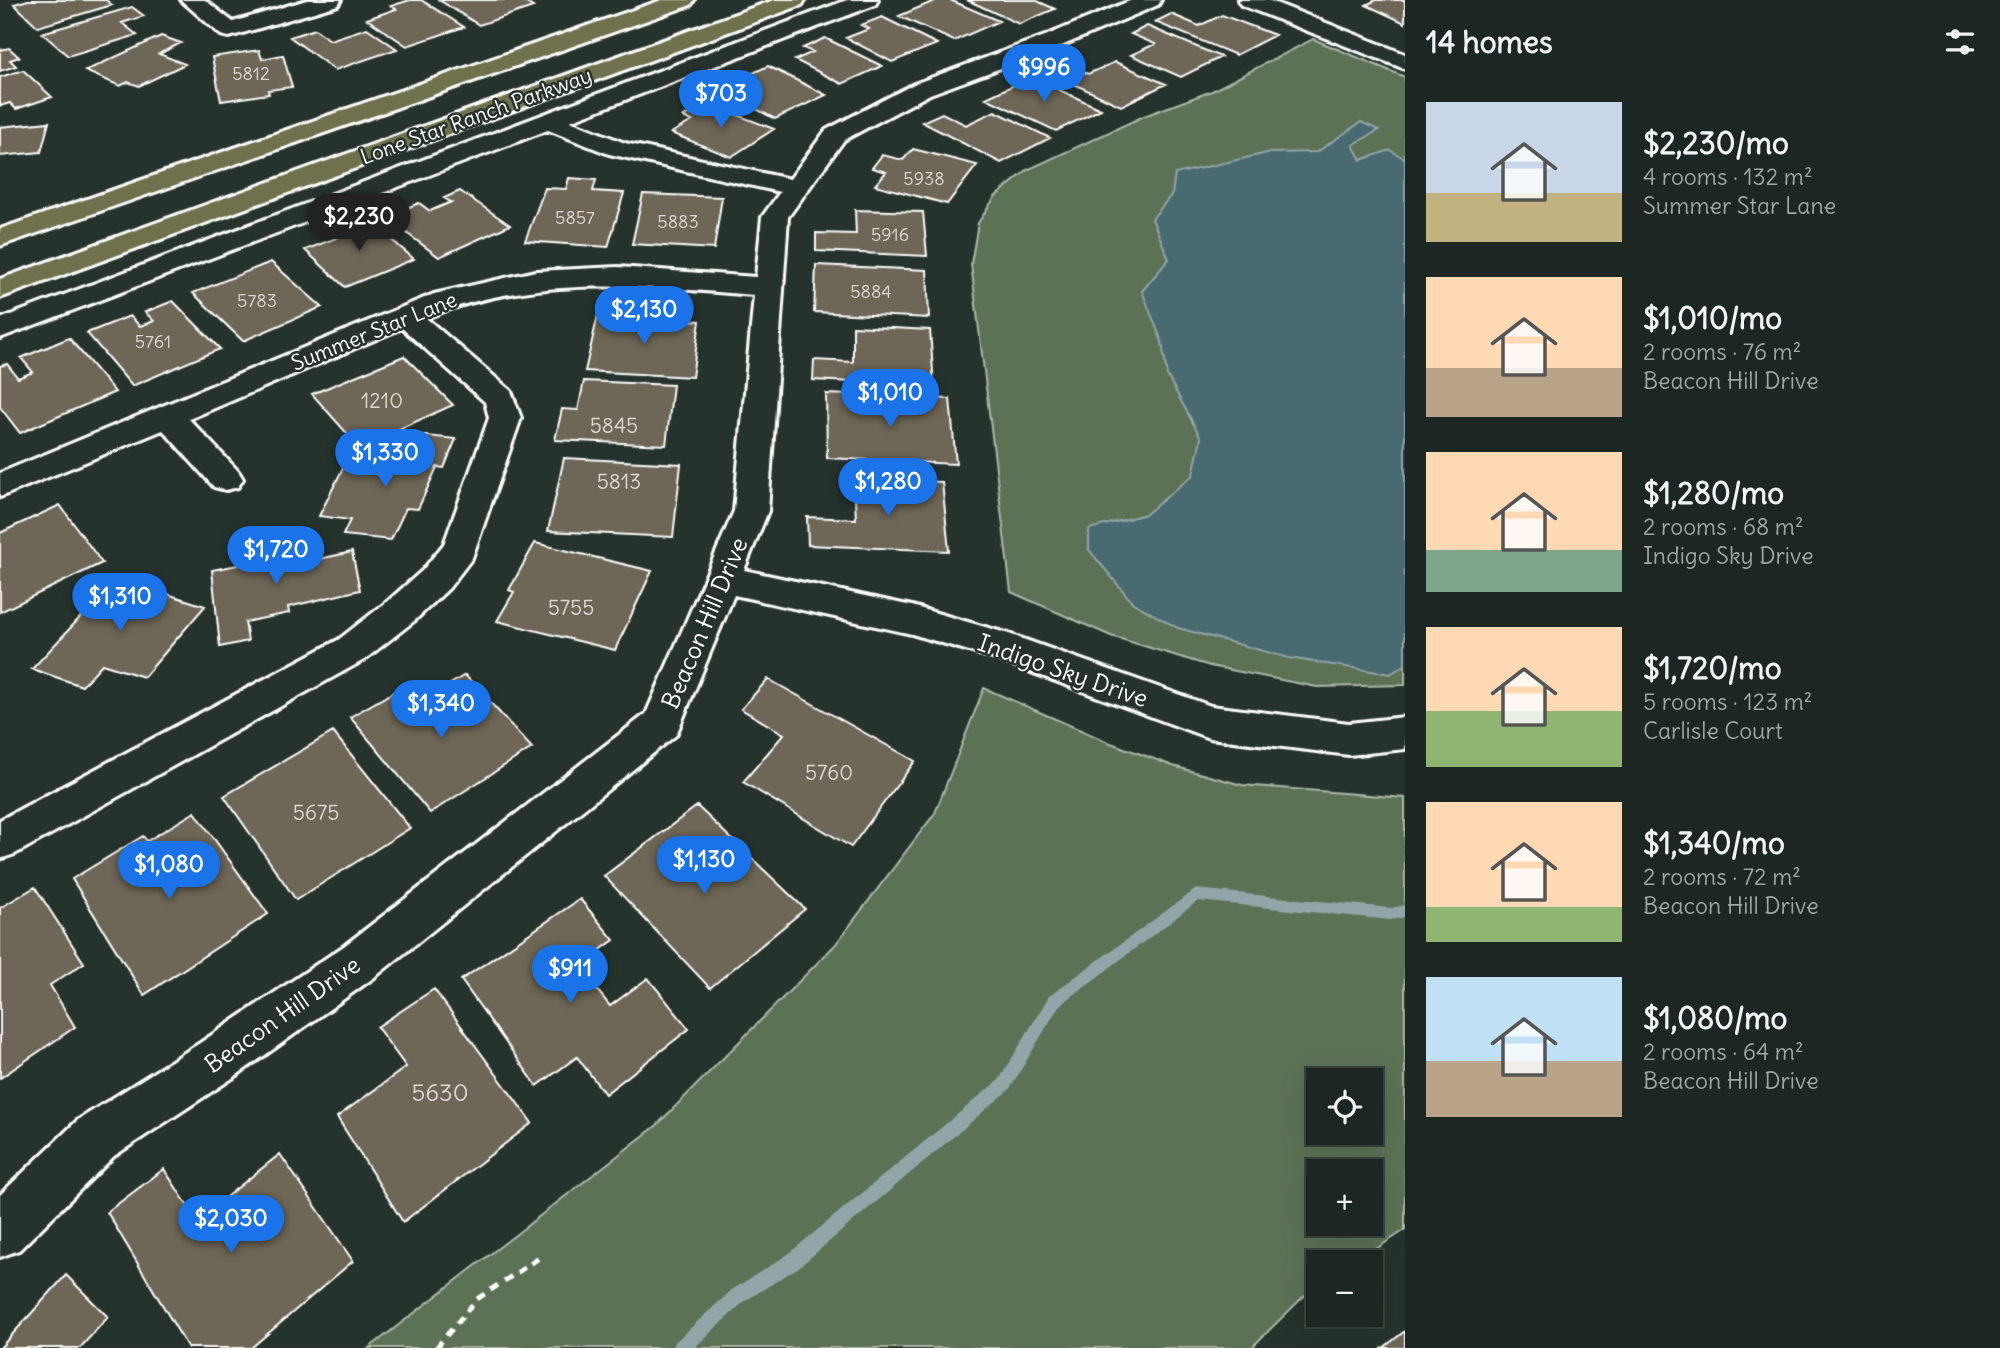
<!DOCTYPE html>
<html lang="en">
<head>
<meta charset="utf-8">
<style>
	:root { --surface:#1c2622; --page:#29322f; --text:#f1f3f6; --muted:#a0a5a5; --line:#3a4340; --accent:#1a73e8 }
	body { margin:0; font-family:Delius,sans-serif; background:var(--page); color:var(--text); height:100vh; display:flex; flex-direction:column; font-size:26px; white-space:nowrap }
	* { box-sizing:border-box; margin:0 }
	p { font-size:23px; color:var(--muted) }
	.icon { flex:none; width:38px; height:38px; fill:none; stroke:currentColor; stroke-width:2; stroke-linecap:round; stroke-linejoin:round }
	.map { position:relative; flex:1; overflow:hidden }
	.sheet { display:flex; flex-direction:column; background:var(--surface); width:595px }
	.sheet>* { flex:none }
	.buttons { position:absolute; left:1306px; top:1068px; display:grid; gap:14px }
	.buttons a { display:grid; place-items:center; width:77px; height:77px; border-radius:0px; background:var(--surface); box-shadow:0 7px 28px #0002,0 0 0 2px var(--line); font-size:35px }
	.price { position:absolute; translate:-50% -60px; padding:0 16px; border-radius:24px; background:var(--accent); color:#fff; font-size:23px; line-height:46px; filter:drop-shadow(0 2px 4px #0008) }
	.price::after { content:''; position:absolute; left:50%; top:42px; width:21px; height:16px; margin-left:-10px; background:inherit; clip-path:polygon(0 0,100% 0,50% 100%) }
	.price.on { background:#222; color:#fff }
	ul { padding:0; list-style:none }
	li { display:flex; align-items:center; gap:21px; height:175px; padding:0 21px }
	li span { display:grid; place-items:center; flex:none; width:196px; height:140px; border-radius:0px; color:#555 }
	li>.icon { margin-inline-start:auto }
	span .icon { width:84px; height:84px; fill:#fffc; stroke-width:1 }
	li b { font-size:30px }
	h2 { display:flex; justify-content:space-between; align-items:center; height:84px; padding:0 21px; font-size:30px }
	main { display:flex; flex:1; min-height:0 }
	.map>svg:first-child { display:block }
	.green { fill:#5d7155; stroke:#aeb8aa; stroke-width:2; fill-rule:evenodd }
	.water { fill:#4a6a71; stroke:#92a6aa; stroke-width:2 }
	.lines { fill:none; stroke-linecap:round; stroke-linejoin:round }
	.stream { fill:#92a6aa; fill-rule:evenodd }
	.building { fill:#6e6656; stroke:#fff; stroke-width:2 }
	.minor-casing { stroke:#fff; stroke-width:6 }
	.major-casing { stroke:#fff; stroke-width:6 }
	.path { stroke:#fff; stroke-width:5; stroke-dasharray:9 7; stroke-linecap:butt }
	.minor { fill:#26332d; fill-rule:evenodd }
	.major { fill:#6e714b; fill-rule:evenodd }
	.labels { text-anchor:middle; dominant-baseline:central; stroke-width:5; stroke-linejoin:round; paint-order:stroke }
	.far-number-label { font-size:18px; fill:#dbd9d5 }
	.far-street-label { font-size:21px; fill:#fff; stroke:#26332d }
	.number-label { font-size:21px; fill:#dbd9d5 }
	.street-label { font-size:24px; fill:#fff; stroke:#26332d }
	.near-number-label { font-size:24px; fill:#dbd9d5 }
</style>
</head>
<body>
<main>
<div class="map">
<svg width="1405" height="1348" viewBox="0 0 1405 1348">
	<rect width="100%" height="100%" fill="#26332d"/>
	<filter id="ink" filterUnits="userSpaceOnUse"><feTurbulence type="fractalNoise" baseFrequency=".0143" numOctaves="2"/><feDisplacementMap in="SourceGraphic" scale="14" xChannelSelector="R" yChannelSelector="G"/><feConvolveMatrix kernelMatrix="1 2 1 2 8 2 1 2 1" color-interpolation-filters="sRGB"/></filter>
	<g filter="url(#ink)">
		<path class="green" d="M1313 39 1405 77V685L1317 687 1210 666 1111 636 1011 592 971 264 978 223 995 197 1027 170 1144 116 1212 91Z
			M984 688 1108 742 1173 766 1242 785 1405 798V1230L1356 1262H1318V1287L1303 1297 1251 1348H369L656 1126 835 945 935 813ZM1318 1080H1370V1132H1318ZM1318 1171H1370V1223H1318Z"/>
		<path class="water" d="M1361 122 1379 130 1353 145 1361 160 1390 150 1405 159V665L1390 674 1289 658 1178 628 1133 603 1089 550V529L1146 514 1193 475 1201 438 1167 375 1162 342 1142 291 1169 259 1152 219 1172 194 1175 174 1267 153 1317 152Z"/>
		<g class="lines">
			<path class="stream" d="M1196 889 1391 908 1405 905V917L1391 920 1198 901 1059 1006 1009 1090 799 1267 745 1301 694 1348H672L675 1342 733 1289 787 1255 999 1080 1049 996Z"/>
		</g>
		<path class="building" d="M28 0H106L112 5 38 27 14 4Z
			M410 0H421L464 27 407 46 367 19 396 9 391 6Z
			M439 0H521L533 7 479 25Z
			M937 0H950L999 21 954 41 899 16Z
			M967 0H1035L1055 9 1019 24Z
			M1376 0H1405V23L1366 5Z
			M132 7 144 16 122 23 137 35 68 56 42 33Z
			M1171 14 1199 26 1222 15 1275 35 1236 55 1155 22Z
			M882 17 937 44 892 62 846 38 869 29 861 25Z
			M1147 26 1221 57 1181 77 1131 55 1155 44 1131 34Z
			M367 28 397 49 335 70 290 37 315 29 330 40Z
			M161 36 181 43 159 54 185 64 139 86 128 82 120 86 85 71Z
			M825 38 882 66 842 84 795 60 813 52 803 48Z
			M9 48 19 57 10 60 16 66 0 71V50Z
			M259 50 262 59 283 55 292 87 268 90 269 94 221 101 212 57Z
			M1115 62 1166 84 1121 106 1048 72 1066 64 1088 74Z
			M768 66 826 95 775 119 728 94 752 83 742 78Z
			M23 70 52 97 16 109 10 103 0 106V77Z
			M1031 77 1101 109 1056 131 986 98Z
			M706 103 774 129 731 157 671 133 692 121 683 117Z
			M995 111 1050 138 1001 163 922 122 942 113 966 125Z
			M49 122 41 152 0 156V127Z
			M913 149 977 165 947 204 875 185 886 172 872 168 882 155 903 160Z
			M569 178 596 180 593 191 624 193 608 247 525 241 545 188 566 189Z
			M460 191 510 225 439 257 385 217 419 203 430 211 451 202 444 198Z
			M643 194 722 197 714 249 632 244Z
			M855 210 923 212 927 256 816 251V233L856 234Z
			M366 218 414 259 345 287 305 250 339 237 332 231Z
			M271 262 322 307 243 341 193 293Z
			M816 265 927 270 929 318 814 312Z
			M173 301 220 349 132 386 87 333 130 316 140 326 154 321 145 312Z
			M598 315 700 321 692 377 585 371Z
			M853 326 930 330 934 386 813 380 814 360 853 362Z
			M69 338 115 392 20 433 0 407V366L7 364 18 378 33 372 21 358Z
			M404 356 453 405 359 447 312 394Z
			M584 381 673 385 666 445 555 440 562 409 578 410Z
			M826 394 950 399 956 464 827 458Z
			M418 435 456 439 444 468 437 467 418 509 406 508 391 540 343 535 350 520 319 516 348 458 405 463Z
			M564 458 681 464 673 537 548 531Z
			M854 479 942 482 949 551 808 545 807 517 856 519Z
			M60 505 102 563 0 612V533Z
			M302 540 305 562 352 552 360 590 288 607 289 613 245 622 248 641 220 647 212 570 238 565 236 554Z
			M535 543 652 571 615 650 497 621 514 592 509 590Z
			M117 578 205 606 144 677 102 664 82 686 32 669Z
			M465 675 532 748 430 813 350 717 404 686 419 703Z
			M768 679 915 761 851 847 743 782 784 734 741 709Z
			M333 732 410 828 296 900 224 796Z
			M697 806 805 909 710 988 604 876Z
			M195 812 268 914 144 995 72 879 143 836 147 841Z
			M35 887 84 963 50 985 75 1027 0 1078V908Z
			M580 899 614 940 578 966 610 1006 648 978 689 1029 605 1094 577 1057 537 1086 461 980Z
			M434 989 532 1123 403 1222 337 1117 406 1067 377 1027Z
			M280 1154 353 1261 251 1348H188L107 1212 164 1169 197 1220Z
			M66 1275 108 1317 80 1348H0Z
			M1405 1331V1348H1383Z"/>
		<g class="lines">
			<defs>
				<path id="minor" d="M181 0H205L233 22 307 0H341L338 5 229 37 221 35Z
					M847 0H878L875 5 570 121 625 143 790 179 826 130 914 84 1045 36 1132 0H1161L1158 5 1061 46 930 94 844 140 788 217 768 511 744 570 912 606 1006 633 1211 706 1349 723 1405 717V749L1349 755 1209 738 996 659 912 634 734 595 676 735 376 976 234 1077 114 1156 19 1250 0 1257V1195L78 1120 200 1043 344 946 646 714 734 511 754 295C644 286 531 274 426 318L511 391 521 418 472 558 449 588 414 621 364 660 15 854 0 859V820L338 640 388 601 423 570 444 544 489 418 485 402 402 328 189 419 238 471 243 479 238 487 226 490 214 487 163 430 0 497V473L434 294 536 271 618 267 756 277 762 217 780 192 609 154 548 130 0 338V319Z
					M1238 0H1268L1405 54V69L1241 5Z"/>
				<path id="major" d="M662 0H694L691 5 0 246V229Z
					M774 0H805L802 5 0 298V279Z"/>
			</defs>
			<use href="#minor" class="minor-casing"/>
			<use href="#major" class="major-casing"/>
			<path class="path" d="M436 1348 477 1299 539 1258"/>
			<use href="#minor" class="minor"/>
			<use href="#major" class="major"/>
		</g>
	</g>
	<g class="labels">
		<g class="far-number-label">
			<text x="251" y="73">5812</text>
			<text x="924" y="178">5938</text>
			<text x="575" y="217">5857</text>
			<text x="678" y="221">5883</text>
			<text x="890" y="234">5916</text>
			<text x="871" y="291">5884</text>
			<text x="257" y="300">5783</text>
			<text x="153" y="341">5761</text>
		</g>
		<g class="far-street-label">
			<text transform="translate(476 116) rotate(-20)">Lone Star Ranch Parkway</text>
			<text transform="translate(374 331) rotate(-22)">Summer Star Lane</text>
		</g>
		<g class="number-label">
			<text x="382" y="400">1210</text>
			<text x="614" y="425">5845</text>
			<text x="619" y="481">5813</text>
			<text x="571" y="607">5755</text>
			<text x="829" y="772">5760</text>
			<text x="316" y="812">5675</text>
		</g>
		<g class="street-label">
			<text transform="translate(704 623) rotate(-67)">Beacon Hill Drive</text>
			<text transform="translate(1063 670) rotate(19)">Indigo Sky Drive</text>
			<text transform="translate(282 1014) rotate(-35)">Beacon Hill Drive</text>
		</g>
		<g class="near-number-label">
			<text x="440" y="1092">5630</text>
		</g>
	</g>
</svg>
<div class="buttons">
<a><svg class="icon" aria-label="locate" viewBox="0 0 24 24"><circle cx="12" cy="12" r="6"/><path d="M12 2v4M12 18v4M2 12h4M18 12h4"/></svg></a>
<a>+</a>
<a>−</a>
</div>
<b class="price" style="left:1044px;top:104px">$996</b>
<b class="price" style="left:721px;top:130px">$703</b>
<b class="price on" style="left:359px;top:253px">$2,230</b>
<b class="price" style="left:644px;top:346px">$2,130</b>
<b class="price" style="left:890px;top:429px">$1,010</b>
<b class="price" style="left:385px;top:489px">$1,330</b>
<b class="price" style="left:888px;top:518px">$1,280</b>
<b class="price" style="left:276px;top:586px">$1,720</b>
<b class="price" style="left:120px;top:633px">$1,310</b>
<b class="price" style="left:441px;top:740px">$1,340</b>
<b class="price" style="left:704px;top:896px">$1,130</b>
<b class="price" style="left:169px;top:901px">$1,080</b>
<b class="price" style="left:570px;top:1005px">$911</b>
<b class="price" style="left:231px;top:1255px">$2,030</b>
</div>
<section class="sheet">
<h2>14 homes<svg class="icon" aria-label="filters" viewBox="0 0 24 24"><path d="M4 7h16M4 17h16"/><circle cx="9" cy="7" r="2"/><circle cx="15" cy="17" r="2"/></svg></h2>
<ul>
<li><span style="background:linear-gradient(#c9d6e8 65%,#c2b280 0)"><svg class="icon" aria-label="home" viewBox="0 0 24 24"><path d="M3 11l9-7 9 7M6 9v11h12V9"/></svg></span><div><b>$2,230/mo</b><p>4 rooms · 132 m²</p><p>Summer Star Lane</p></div></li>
<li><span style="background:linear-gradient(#ffd9b3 65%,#b9a48a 0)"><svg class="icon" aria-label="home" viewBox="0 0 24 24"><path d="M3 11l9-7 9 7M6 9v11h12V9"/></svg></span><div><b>$1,010/mo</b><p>2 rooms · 76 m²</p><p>Beacon Hill Drive</p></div></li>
<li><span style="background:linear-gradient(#ffd9b3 70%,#7fa58c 0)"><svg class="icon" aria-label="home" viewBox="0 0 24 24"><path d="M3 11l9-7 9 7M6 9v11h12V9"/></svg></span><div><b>$1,280/mo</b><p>2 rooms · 68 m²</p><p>Indigo Sky Drive</p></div></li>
<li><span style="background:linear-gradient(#ffd9b3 60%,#8fb573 0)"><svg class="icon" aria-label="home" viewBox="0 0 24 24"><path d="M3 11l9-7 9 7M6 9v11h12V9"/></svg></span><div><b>$1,720/mo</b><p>5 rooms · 123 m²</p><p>Carlisle Court</p></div></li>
<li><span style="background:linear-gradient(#ffd9b3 75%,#8fb573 0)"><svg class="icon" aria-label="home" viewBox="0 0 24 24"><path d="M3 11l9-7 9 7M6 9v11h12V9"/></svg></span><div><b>$1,340/mo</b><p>2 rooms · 72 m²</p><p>Beacon Hill Drive</p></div></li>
<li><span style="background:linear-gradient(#bfe0f5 60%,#b9a48a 0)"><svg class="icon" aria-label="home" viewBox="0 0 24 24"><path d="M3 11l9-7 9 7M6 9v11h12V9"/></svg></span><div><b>$1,080/mo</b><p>2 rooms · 64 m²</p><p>Beacon Hill Drive</p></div></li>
</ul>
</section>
</main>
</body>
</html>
